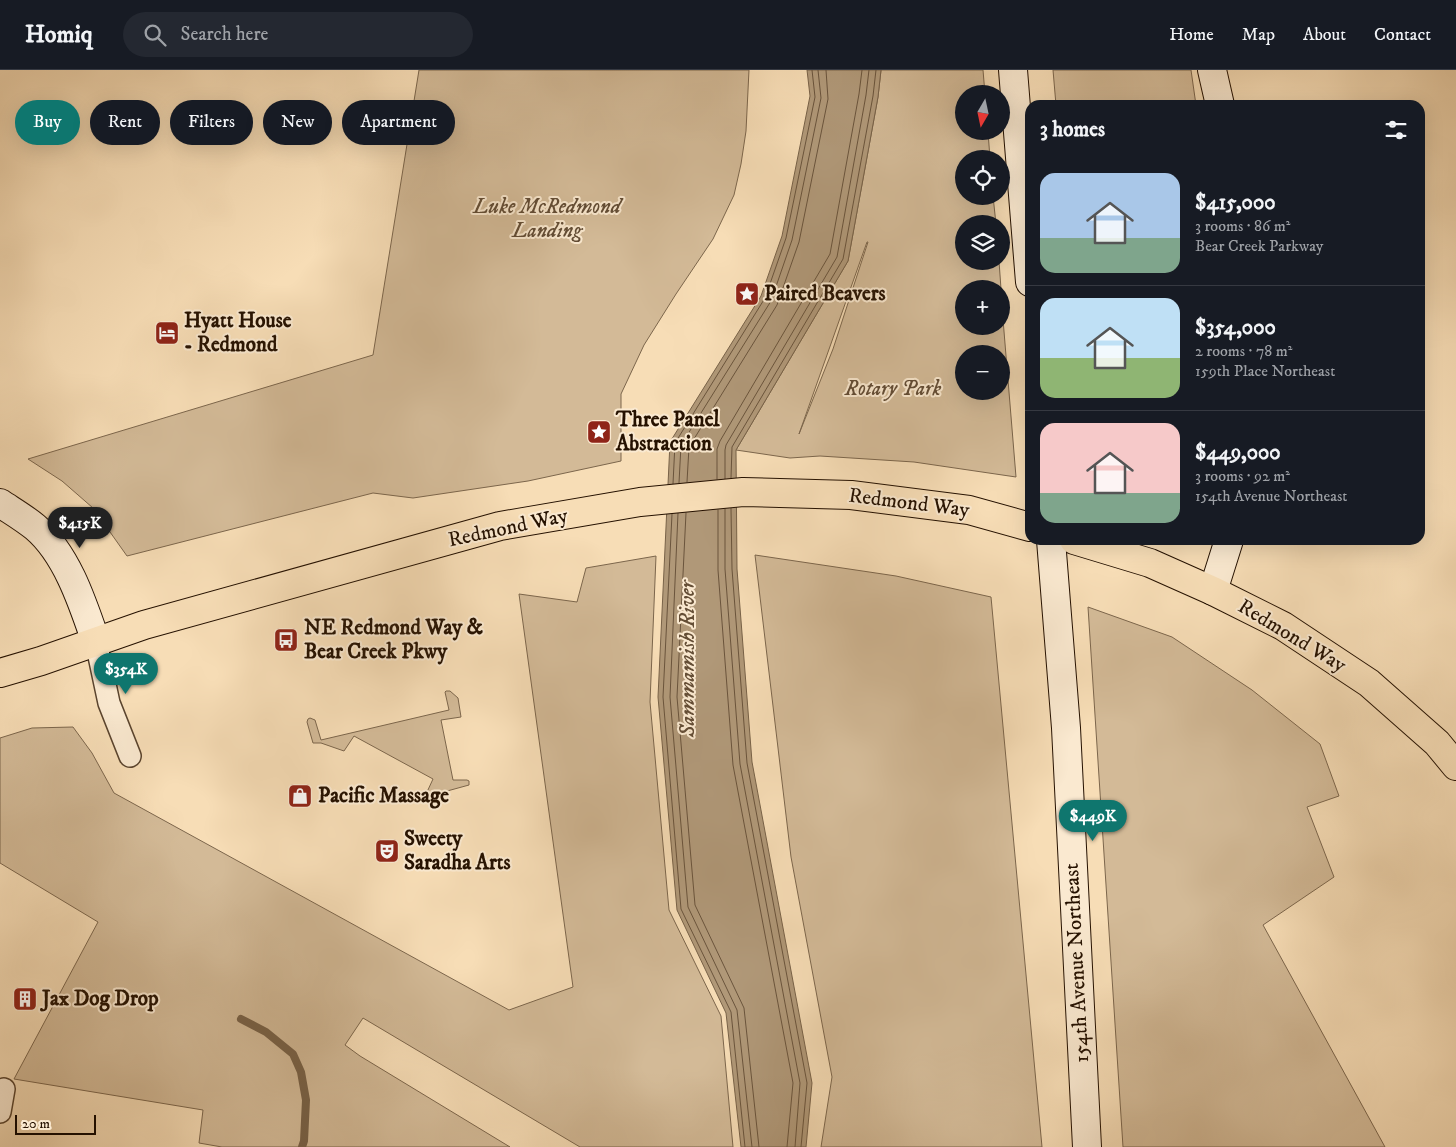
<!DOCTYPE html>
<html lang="en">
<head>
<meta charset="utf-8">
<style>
	:root { --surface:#171b24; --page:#242831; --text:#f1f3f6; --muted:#9ea1a6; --line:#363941; --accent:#0f766e }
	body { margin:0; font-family:"IM FELL DW Pica",serif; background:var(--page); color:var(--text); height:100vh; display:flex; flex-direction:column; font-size:19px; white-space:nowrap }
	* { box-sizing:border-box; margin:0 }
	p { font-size:16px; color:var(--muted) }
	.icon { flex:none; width:28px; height:28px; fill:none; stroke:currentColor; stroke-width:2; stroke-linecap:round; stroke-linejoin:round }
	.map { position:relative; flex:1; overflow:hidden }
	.drawer { position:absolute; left:1025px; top:30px; width:400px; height:445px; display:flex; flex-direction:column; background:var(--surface); border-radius:15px; box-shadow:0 5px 20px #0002 }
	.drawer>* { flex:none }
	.guide { position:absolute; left:15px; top:30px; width:475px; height:45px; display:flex; gap:10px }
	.needle { width:32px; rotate:189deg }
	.controls { position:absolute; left:955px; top:15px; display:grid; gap:10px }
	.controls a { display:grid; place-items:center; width:55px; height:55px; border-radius:50%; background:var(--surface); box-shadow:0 5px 20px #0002; font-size:25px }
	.scale { position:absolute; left:15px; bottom:12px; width:81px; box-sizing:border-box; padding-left:5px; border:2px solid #251100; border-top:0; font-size:14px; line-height:18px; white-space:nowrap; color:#251100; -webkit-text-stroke:4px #fae9d0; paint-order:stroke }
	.price { position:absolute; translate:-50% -42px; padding:0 11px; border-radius:18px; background:var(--accent); color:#fff; font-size:16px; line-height:32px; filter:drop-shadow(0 1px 2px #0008) }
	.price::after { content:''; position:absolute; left:50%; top:30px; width:15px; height:11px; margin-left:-8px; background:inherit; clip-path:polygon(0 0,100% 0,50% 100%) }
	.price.selected { background:#222; color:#fff }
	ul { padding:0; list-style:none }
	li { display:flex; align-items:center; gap:15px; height:125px; padding:0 15px }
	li+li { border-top:1px solid var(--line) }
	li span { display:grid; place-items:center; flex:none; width:140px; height:100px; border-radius:15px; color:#555 }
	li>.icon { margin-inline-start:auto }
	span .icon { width:60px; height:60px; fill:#fffc; stroke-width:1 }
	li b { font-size:21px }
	h2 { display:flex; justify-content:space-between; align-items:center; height:60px; padding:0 15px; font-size:21px }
	.pill { padding:0 18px; border-radius:22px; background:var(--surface); box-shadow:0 5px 20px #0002; font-size:18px; line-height:45px }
	.pill.selected { background:var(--accent); color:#fff }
	header { display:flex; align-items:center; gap:30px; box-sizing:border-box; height:70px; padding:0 25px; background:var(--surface); border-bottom:1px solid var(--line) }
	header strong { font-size:24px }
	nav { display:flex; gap:28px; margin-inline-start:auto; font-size:18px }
	.search { width:350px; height:45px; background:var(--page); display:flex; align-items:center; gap:12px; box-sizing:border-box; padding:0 18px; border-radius:28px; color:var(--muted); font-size:19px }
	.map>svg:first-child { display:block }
	.green { fill:#d3ba97; stroke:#7c664c; fill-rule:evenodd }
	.water { fill:#b09878; stroke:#786248 }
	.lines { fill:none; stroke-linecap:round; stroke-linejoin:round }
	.shore { stroke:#6a543c; stroke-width:1 }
	.stream { stroke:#786248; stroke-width:8 }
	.minor-casing { stroke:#5a442e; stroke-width:24 }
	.secondary-casing { stroke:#251100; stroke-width:30 }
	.primary-casing { stroke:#251100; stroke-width:30 }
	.minor { stroke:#fae9d0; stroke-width:21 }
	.secondary { stroke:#fae9d0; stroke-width:28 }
	.primary { stroke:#f7ddb6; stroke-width:28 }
	.labels { text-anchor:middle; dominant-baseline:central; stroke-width:4; stroke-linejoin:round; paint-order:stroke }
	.park-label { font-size:21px; font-style:italic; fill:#624c35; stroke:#fae9d0 }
	.poi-label { font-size:21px; font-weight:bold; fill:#251100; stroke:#fae9d0; text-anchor:start }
	.street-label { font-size:21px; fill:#251100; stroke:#fae9d0 }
	.water-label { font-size:22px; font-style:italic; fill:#644e36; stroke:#fae9d0 }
</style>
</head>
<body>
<header>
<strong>Homiq</strong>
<div class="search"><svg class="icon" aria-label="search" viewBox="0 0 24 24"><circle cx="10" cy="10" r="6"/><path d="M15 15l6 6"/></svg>Search here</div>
<nav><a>Home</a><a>Map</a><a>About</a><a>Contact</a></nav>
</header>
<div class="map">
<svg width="1456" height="1077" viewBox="0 0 1456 1077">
	<rect width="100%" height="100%" fill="#f7ddb6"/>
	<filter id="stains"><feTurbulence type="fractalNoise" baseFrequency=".004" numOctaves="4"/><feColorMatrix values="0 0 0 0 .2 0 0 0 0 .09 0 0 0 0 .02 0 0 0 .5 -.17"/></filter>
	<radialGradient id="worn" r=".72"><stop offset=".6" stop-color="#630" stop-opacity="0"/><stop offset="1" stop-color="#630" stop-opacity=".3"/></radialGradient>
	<path class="green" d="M419 0H749L746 61 741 94 734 125 713 169 676 224 644 275 621 324V391L528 411 413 428 373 423 127 486 93 438 62 411 28 389 373 285Z
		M881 0H983L985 24H964V61H988L990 89H964V126H993L996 154H964V191H999L1001 219H964V256H1001V225L1016 407 914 392 820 386 790 388 736 380 848 191 878 27ZM868 172 833 279 799 364 867 172ZM964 284H1001V321H964Z
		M1053 0H1191L1196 35H1056Z
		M755 485 896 506 991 527 1042 1077H821L832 1007 791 787Z
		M656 486 650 632 669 840 721 946 733 1077H580L363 948 345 975 360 986 510 1077H222L199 1073 203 1040 14 1009 98 852 0 793V668L32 658 73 657 92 683 114 723 509 940 573 917 519 524 577 532 586 498Z
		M1088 537 1172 567 1252 620 1320 674 1339 726 1307 737 1334 807 1263 855 1385 1077H1123Z
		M446 621H450L458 628 461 647 441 650 453 710H467L469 711V715L429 726 427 722 433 709 354 666 344 681 321 673H313L307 652 308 649 310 648 315 650 321 670 449 640 445 622Z"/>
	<path class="water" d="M807 0H881L878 27 848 191 736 380 737 499 752 692 812 1013 806 1077H741L726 943 677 840 658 627 670 372 761 226 782 166 810 26Z"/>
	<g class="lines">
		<path class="shore" d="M731 408 732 377 843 189 873 26 876 0
			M717 409V379L720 371 830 184 859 24 862 0
			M725 409V380L726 375 837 187 866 25 869 0
			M687 412 689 377 777 235 799 172 828 29 826 0
			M679 413 681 375 771 231 792 170 821 28 818 0
			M673 414 675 373 765 228 786 168 815 27 812 0
			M731 438 732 499 747 693 807 1013 801 1077
			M725 439V499L740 694 800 1013 795 1077
			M718 440V500L733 695 793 1013 787 1077
			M678 443 670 627 688 837 737 940 752 1077
			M686 443 677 627 695 835 744 938 759 1077
			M672 444 663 627 681 839 731 942 745 1077"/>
		<path class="stream" d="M241 949 266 962 293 984 301 1002 306 1030 304 1071 302 1077"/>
		<defs>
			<path id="minor" d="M96 572 109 633 130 686
				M0 1042 4 1019"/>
			<path id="secondary" d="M1013 0 1030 212
				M1212 0 1220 35
				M0 433C12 441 24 448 35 457 67 484 83 534 96 572
				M1051 470 1066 658 1087 1077
				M1213 521 1229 470"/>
			<path id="primary" d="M1074 470 1150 493 1213 521 1283 556 1369 613 1437 673 1456 696
				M0 603 41 591 144 555 500 456 640 432 743 422 851 425 969 440 1030 457"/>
		</defs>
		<use href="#minor" class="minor-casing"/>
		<use href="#secondary" class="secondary-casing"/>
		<use href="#primary" class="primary-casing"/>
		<use href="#minor" class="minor"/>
		<use href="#secondary" class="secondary"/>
		<use href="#primary" class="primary"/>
	</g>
	<defs>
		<symbol id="sight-square" viewBox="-11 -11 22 22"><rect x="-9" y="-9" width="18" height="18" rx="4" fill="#8f2418" stroke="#fae9d0"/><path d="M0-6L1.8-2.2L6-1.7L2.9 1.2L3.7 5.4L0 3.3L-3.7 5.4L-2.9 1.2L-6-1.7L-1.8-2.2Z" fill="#fff"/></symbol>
		<symbol id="hotel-square" viewBox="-11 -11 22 22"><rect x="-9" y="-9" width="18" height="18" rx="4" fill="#8f2418" stroke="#fae9d0"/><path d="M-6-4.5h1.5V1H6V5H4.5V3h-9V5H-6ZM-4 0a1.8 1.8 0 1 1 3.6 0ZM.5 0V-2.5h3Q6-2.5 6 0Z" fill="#fff"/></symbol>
		<symbol id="bus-square" viewBox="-11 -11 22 22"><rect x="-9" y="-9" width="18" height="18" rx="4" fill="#8f2418" stroke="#fae9d0"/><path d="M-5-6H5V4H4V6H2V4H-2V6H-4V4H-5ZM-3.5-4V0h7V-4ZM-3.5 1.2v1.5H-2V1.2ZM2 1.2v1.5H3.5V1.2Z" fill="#fff"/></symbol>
		<symbol id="shop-square" viewBox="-11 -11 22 22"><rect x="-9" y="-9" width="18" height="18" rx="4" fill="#8f2418" stroke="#fae9d0"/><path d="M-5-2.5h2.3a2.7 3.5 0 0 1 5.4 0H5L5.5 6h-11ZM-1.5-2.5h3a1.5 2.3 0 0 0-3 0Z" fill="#fff"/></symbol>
		<symbol id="theatre-square" viewBox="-11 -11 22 22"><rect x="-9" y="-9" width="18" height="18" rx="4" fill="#8f2418" stroke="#fae9d0"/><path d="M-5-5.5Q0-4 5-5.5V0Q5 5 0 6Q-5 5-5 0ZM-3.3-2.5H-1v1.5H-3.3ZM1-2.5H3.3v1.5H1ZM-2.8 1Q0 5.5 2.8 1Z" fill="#fff"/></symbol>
		<symbol id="building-square" viewBox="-11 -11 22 22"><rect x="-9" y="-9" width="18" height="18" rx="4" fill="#8f2418" stroke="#fae9d0"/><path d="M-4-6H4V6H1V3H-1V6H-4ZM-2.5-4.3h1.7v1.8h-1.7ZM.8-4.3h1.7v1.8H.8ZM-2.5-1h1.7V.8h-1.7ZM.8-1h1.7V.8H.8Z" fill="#fff"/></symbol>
	</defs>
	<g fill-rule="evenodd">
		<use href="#sight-square" x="733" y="210" width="28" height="28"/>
		<use href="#hotel-square" x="153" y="249" width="28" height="28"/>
		<use href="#sight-square" x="585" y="348" width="28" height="28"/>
		<use href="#bus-square" x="272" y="556" width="28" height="28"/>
		<use href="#shop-square" x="286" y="712" width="28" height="28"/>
		<use href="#theatre-square" x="373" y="767" width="28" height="28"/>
		<use href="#building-square" x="11" y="915" width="28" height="28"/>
	</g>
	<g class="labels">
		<g class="park-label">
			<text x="547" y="137">Luke McRedmond<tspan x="547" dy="24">Landing</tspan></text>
			<text x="893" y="319">Rotary Park</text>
		</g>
		<g class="poi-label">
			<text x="764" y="224">Paired Beavers</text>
			<text x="184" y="251">Hyatt House<tspan x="184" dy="24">- Redmond</tspan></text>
			<text x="616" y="350">Three Panel<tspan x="616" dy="24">Abstraction</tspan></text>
			<text x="304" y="558">NE Redmond Way &amp;<tspan x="304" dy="24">Bear Creek Pkwy</tspan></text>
			<text x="318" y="726">Pacific Massage</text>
			<text x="404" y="769">Sweety<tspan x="404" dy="24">Saradha Arts</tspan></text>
			<text x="42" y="929">Jax Dog Drop</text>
		</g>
		<g class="street-label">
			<text transform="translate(909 433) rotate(7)">Redmond Way</text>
			<text transform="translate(508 458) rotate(-12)">Redmond Way</text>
			<text transform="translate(1292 566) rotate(31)">Redmond Way</text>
			<text transform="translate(1077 893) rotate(-93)">154th Avenue Northeast</text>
		</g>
		<g class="water-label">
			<text transform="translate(687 589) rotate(-90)">Sammamish River</text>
		</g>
	</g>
	<rect width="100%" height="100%" filter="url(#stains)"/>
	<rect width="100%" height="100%" fill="url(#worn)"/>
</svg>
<div class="controls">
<a><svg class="needle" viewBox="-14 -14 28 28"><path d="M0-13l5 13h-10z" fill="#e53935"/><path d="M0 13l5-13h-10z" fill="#9ea1a6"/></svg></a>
<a><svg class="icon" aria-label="locate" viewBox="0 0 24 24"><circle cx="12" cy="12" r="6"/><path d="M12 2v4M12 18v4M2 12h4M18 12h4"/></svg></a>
<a><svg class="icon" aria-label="layers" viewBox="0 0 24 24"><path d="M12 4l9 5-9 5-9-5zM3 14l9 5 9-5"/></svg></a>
<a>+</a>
<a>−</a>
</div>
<div class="scale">20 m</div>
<b class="price selected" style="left:80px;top:479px">$415K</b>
<b class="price" style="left:126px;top:625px">$354K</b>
<b class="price" style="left:1093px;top:772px">$449K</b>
<div class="guide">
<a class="pill selected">Buy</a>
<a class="pill">Rent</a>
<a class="pill">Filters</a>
<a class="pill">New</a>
<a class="pill">Apartment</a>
</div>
<section class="drawer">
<h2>3 homes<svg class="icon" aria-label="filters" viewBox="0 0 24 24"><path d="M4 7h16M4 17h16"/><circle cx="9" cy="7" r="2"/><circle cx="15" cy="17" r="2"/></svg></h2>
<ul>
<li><span style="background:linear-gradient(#a9c7e8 65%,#7fa58c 0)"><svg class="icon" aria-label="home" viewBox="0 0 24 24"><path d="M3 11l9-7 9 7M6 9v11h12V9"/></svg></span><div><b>$415,000</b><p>3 rooms · 86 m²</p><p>Bear Creek Parkway</p></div></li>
<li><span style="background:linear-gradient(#bfe0f5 60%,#8fb573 0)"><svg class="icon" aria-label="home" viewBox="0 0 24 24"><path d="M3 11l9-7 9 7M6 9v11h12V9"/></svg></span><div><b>$354,000</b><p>2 rooms · 78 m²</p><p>159th Place Northeast</p></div></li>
<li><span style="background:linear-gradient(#f6c9c9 70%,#7fa58c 0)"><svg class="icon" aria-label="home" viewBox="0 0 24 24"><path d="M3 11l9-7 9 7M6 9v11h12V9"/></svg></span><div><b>$449,000</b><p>3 rooms · 92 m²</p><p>154th Avenue Northeast</p></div></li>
</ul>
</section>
</div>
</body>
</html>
